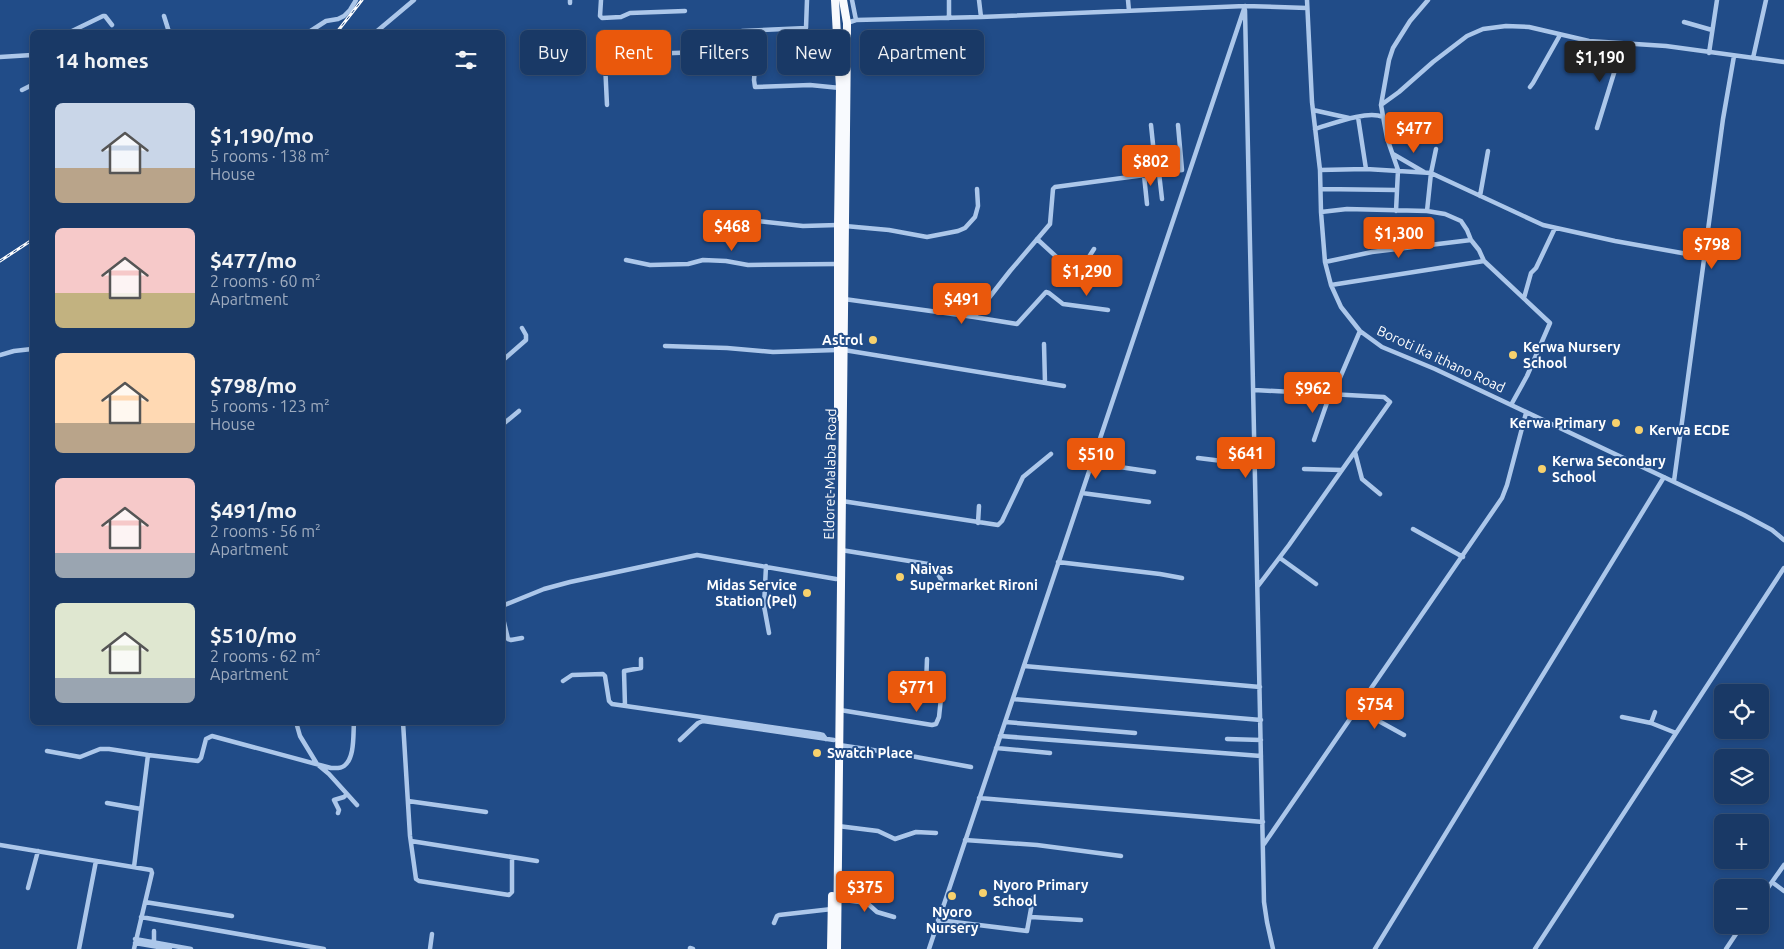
<!DOCTYPE html>
<html lang="en">
<head>
<meta charset="utf-8">
<style>
	:root { --surface:#193966; --page:#22406c; --text:#f1f3f6; --muted:#9facbf; --line:#37537a; --accent:#ea580c }
	body { margin:0; font-family:Ubuntu,sans-serif; background:var(--page); color:var(--text); height:100vh; display:flex; flex-direction:column; font-size:19px; white-space:nowrap }
	* { box-sizing:border-box; margin:0 }
	p { font-size:16px; color:var(--muted) }
	.icon { flex:none; width:28px; height:28px; fill:none; stroke:currentColor; stroke-width:2; stroke-linecap:round; stroke-linejoin:round }
	.map { position:relative; flex:1; overflow:hidden }
	.side { position:absolute; left:30px; top:30px; width:475px; height:695px; display:flex; flex-direction:column; background:var(--surface); border-radius:8px; box-shadow:0 2px 8px #0003,0 0 0 1px var(--line) }
	.side>* { flex:none }
	.banner { position:absolute; left:520px; top:30px; width:475px; height:45px; display:flex; gap:10px }
	.controls { position:absolute; left:1714px; top:684px; display:grid; gap:10px }
	.controls a { display:grid; place-items:center; width:55px; height:55px; border-radius:8px; background:var(--surface); box-shadow:0 2px 8px #0003,0 0 0 1px var(--line); font-size:25px }
	.price { position:absolute; translate:-50% -42px; padding:0 11px; border-radius:5px; background:var(--accent); color:#fff; font-size:16px; line-height:32px; filter:drop-shadow(0 1px 2px #0008) }
	.price::after { content:''; position:absolute; left:50%; top:30px; width:15px; height:11px; margin-left:-8px; background:inherit; clip-path:polygon(0 0,100% 0,50% 100%) }
	.price.on { background:#222; color:#fff }
	ul { padding:0; list-style:none }
	li { display:flex; align-items:center; gap:15px; height:125px; padding:0 25px }
	li span { display:grid; place-items:center; flex:none; width:140px; height:100px; border-radius:8px; color:#555 }
	li>.icon { margin-inline-start:auto }
	span .icon { width:60px; height:60px; fill:#fffc; stroke-width:1 }
	li b { font-size:21px }
	h2 { display:flex; justify-content:space-between; align-items:center; height:60px; padding:0 25px; font-size:21px }
	.chip { padding:0 18px; border-radius:8px; background:var(--surface); box-shadow:0 2px 8px #0003,0 0 0 1px var(--line); font-size:18px; line-height:45px }
	.chip.on { background:var(--accent); color:#fff }
	.map>svg:first-child { display:block }
	.lines { fill:none; stroke-linecap:round; stroke-linejoin:round }
	.minor { stroke:#acc7ea; stroke-width:4.5 }
	.trunk { stroke:#f8fafe; stroke-width:8 }
	.rail-casing { stroke:#fff; stroke-width:3 }
	.rail { stroke:#214c88; stroke-width:1; stroke-dasharray:4; stroke-linecap:butt }
	.poi-dot { fill:#f7d16d; stroke:#214c88; stroke-width:2 }
	.labels { text-anchor:middle; dominant-baseline:central; stroke-width:4; stroke-linejoin:round; paint-order:stroke }
	.poi-label { font-size:14px; font-weight:bold; fill:#fff; stroke:#214c88; text-anchor:start }
	.street-label { font-size:14px; fill:#fff; stroke:#214c88 }
</style>
</head>
<body>
<div class="map">
<svg width="1784" height="949" viewBox="0 0 1784 949">
	<rect width="100%" height="100%" fill="#214c88"/>
	<g class="lines">
		<path class="minor" d="M601 0 600 16 602 18 621 17 630 13 685 11
			M852 0 856 20
			M949 0V18
			M979 0 981 17
			M1128 0 1129 11
			M1307 0 1312 102 1320 170 1321 212 1325 262 1331 285 1341 307 1360 331 1382 347 1435 369 1744 515 1772 530 1784 540
			M570 3V0
			M1245 10 1264 902 1267 922 1273 949
			M164 16 169 32
			M1684 22 1712 30
			M847 23 856 20 981 17 1245 6 1307 8
			M758 31 754 80 755 87 810 85 840 88
			M70 32 103 16H105L112 25
			M309 32 326 21 338 19 344 16 350 10 356 0
			M376 32 414 0
			M1709 53 1717 0
			M0 57 32 55
			M1753 58 1766 0
			M1530 87 1533 83 1560 35
			M22 90 32 85
			M607 105 605 63 609 58 616 55 732 51 735 48 737 36 742 31 806 28 807 0
			M1381 105 1399 92 1433 62 1467 36 1483 29 1506 26 1529 27 1589 41 1666 46 1784 62
			M1313 110 1349 118
			M1358 117 1366 169
			M1151 125 1156 173
			M1597 128 1623 44
			M1315 129C1332 124 1367 110 1383 117
			M1393 154 1424 172
			M1320 170 1366 169 1431 173 1543 225 1615 241 1704 257
			M1159 173 1162 199
			M1144 175 1147 204
			M1321 189 1396 190
			M1480 196 1488 151
			M1396 211 1398 170 1387 138 1381 105 1389 60 1393 48 1410 21 1428 0
			M1427 211 1431 173 1436 149
			M1321 212 1347 209 1427 211 1445 214 1461 221 1467 230 1471 240 1479 250 1484 261 1550 323 1527 376 1511 405
			M740 219 803 226 838 225
			M845 226 889 230 927 237 958 231 965 228 975 217 978 206 977 189
			M1037 239 1074 273 1085 263 1094 249
			M626 260 650 265 688 264 703 260 726 261 748 265 837 264
			M1325 262 1372 252 1471 240
			M1331 285 1484 261
			M1524 298 1531 273 1536 268 1555 228
			M844 299 974 317 1010 271 1050 224 1053 189 1055 187 1182 170 1178 125
			M974 317 1017 324 1046 292 1049 293 1063 304 1108 310
			M1044 344 1045 383
			M665 346 727 348 773 352 837 350
			M844 350 1064 386
			M0 355 14 351 32 349
			M502 361 526 340V335L522 328
			M1254 390 1384 397 1390 402 1289 545 1258 586
			M1333 394 1360 331
			M502 425 519 411
			M1314 440 1330 394
			M1355 452 1362 479 1380 494
			M1198 458 1255 465
			M1092 463 1154 472
			M1304 469 1342 470
			M1674 481 1723 119 1734 56
			M1082 493 1149 502
			M842 501 998 525 1002 521 1023 477 1051 454
			M978 523 979 506
			M1413 529 1463 557
			M841 550 928 564 935 569 946 588
			M1280 558 1316 584
			M1058 562 1160 574 1182 578
			M766 566 764 606 769 633
			M502 606 544 589 570 582 697 555 836 579
			M502 614 508 639 511 640 522 638
			M1024 666 1260 687
			M563 681 572 675 603 674 605 676 609 701 612 704 819 734 823 735 826 739
			M1013 699 1261 720
			M625 706 624 671 641 668V659
			M1357 709 1404 735
			M840 710 932 725 936 724 939 717 941 698 936 692 926 686 927 659
			M1622 717 1651 723 1676 733
			M296 722 300 736 317 764 329 774 357 805
			M403 722 410 836 416 879 419 881 509 895 512 892V857
			M1005 722 1135 733
			M1651 723 1655 712
			M1000 736 1261 756
			M1227 739 1261 740
			M680 740 698 723 703 721 834 740
			M839 745 900 754 971 767
			M996 748 1050 753
			M47 751 80 757 100 749H109L148 755
			M979 798 1263 822
			M408 801 486 812
			M107 803 141 809
			M338 813 339 810 334 800 344 797 347 794
			M838 826 878 831 895 839 916 832 936 833
			M965 840 1037 845 1121 856
			M411 841 537 861
			M1264 844 1502 498 1507 485 1526 413
			M0 845 151 870 152 873 134 949
			M134 867 148 755 198 761 201 758 206 739 212 736 331 768C335 768 340 769 344 766 355 758 353 735 354 722
			M1772 882 1784 891
			M28 888 38 851
			M837 899 867 903 877 912 894 917
			M1760 899 1784 865
			M145 902 232 916
			M141 917 324 949
			M1031 917 1081 920
			M938 920 1027 931 1033 898
			M774 923 777 916 779 915 832 909
			M135 939 191 949
			M135 943 170 949
			M154 943V931
			M690 948 693 949
			M79 949 96 861
			M430 949 432 934
			M929 949 1245 6
			M1375 949 1664 477
			M1535 949 1784 568
			M1726 949 1742 925"/>
		<path class="trunk" d="M835 0 840 88 838 225V417
			M831 949 832 896
			M837 949 847 39V23L843 0"/>
		<defs>
			<path id="rail" d="M337 32 362 0
				M0 261 32 240"/>
		</defs>
		<use href="#rail" class="rail-casing"/>
		<use href="#rail" class="rail"/>
	</g>
	<g class="poi-dot">
		<circle cx="873" cy="340" r="5"/>
		<circle cx="1513" cy="355" r="5"/>
		<circle cx="1616" cy="423" r="5"/>
		<circle cx="1639" cy="430" r="5"/>
		<circle cx="1542" cy="469" r="5"/>
		<circle cx="900" cy="577" r="5"/>
		<circle cx="807" cy="593" r="5"/>
		<circle cx="817" cy="753" r="5"/>
		<circle cx="983" cy="893" r="5"/>
		<circle cx="952" cy="896" r="5"/>
	</g>
	<g class="labels">
		<g class="poi-label">
			<text x="863" y="340" text-anchor="end">Astrol</text>
			<text x="1523" y="347">Kerwa Nursery<tspan x="1523" dy="16">School</tspan></text>
			<text x="1606" y="423" text-anchor="end">Kerwa Primary</text>
			<text x="1649" y="430">Kerwa ECDE</text>
			<text x="1552" y="461">Kerwa Secondary<tspan x="1552" dy="16">School</tspan></text>
			<text x="910" y="569">Naivas<tspan x="910" dy="16">Supermarket Rironi</tspan></text>
			<text x="797" y="585" text-anchor="end">Midas Service<tspan x="797" dy="16">Station (Pel)</tspan></text>
			<text x="827" y="753">Swatch Place</text>
			<text x="993" y="885">Nyoro Primary<tspan x="993" dy="16">School</tspan></text>
			<text x="952" y="912" text-anchor="middle">Nyoro<tspan x="952" dy="16">Nursery</tspan></text>
		</g>
		<g class="street-label">
			<text transform="translate(1441 359) rotate(25)">Boroti Ika ithano Road</text>
			<text transform="translate(830 474) rotate(-89)">Eldoret-Malaba Road</text>
		</g>
	</g>
</svg>
<div class="controls">
<a><svg class="icon" aria-label="locate" viewBox="0 0 24 24"><circle cx="12" cy="12" r="6"/><path d="M12 2v4M12 18v4M2 12h4M18 12h4"/></svg></a>
<a><svg class="icon" aria-label="layers" viewBox="0 0 24 24"><path d="M12 4l9 5-9 5-9-5zM3 14l9 5 9-5"/></svg></a>
<a>+</a>
<a>−</a>
</div>
<b class="price on" style="left:1600px;top:83px">$1,190</b>
<b class="price" style="left:1414px;top:154px">$477</b>
<b class="price" style="left:1151px;top:187px">$802</b>
<b class="price" style="left:732px;top:252px">$468</b>
<b class="price" style="left:1399px;top:259px">$1,300</b>
<b class="price" style="left:1712px;top:270px">$798</b>
<b class="price" style="left:1087px;top:297px">$1,290</b>
<b class="price" style="left:962px;top:325px">$491</b>
<b class="price" style="left:1313px;top:414px">$962</b>
<b class="price" style="left:1246px;top:479px">$641</b>
<b class="price" style="left:1096px;top:480px">$510</b>
<b class="price" style="left:917px;top:713px">$771</b>
<b class="price" style="left:1375px;top:730px">$754</b>
<b class="price" style="left:865px;top:913px">$375</b>
<div class="banner">
<a class="chip">Buy</a>
<a class="chip on">Rent</a>
<a class="chip">Filters</a>
<a class="chip">New</a>
<a class="chip">Apartment</a>
</div>
<section class="side">
<h2>14 homes<svg class="icon" aria-label="filters" viewBox="0 0 24 24"><path d="M4 7h16M4 17h16"/><circle cx="9" cy="7" r="2"/><circle cx="15" cy="17" r="2"/></svg></h2>
<ul>
<li><span style="background:linear-gradient(#c9d6e8 65%,#b9a48a 0)"><svg class="icon" aria-label="home" viewBox="0 0 24 24"><path d="M3 11l9-7 9 7M6 9v11h12V9"/></svg></span><div><b>$1,190/mo</b><p>5 rooms · 138 m²</p><p>House</p></div></li>
<li><span style="background:linear-gradient(#f6c9c9 65%,#c2b280 0)"><svg class="icon" aria-label="home" viewBox="0 0 24 24"><path d="M3 11l9-7 9 7M6 9v11h12V9"/></svg></span><div><b>$477/mo</b><p>2 rooms · 60 m²</p><p>Apartment</p></div></li>
<li><span style="background:linear-gradient(#ffd9b3 70%,#b9a48a 0)"><svg class="icon" aria-label="home" viewBox="0 0 24 24"><path d="M3 11l9-7 9 7M6 9v11h12V9"/></svg></span><div><b>$798/mo</b><p>5 rooms · 123 m²</p><p>House</p></div></li>
<li><span style="background:linear-gradient(#f6c9c9 75%,#9aa5b1 0)"><svg class="icon" aria-label="home" viewBox="0 0 24 24"><path d="M3 11l9-7 9 7M6 9v11h12V9"/></svg></span><div><b>$491/mo</b><p>2 rooms · 56 m²</p><p>Apartment</p></div></li>
<li><span style="background:linear-gradient(#dfe7d0 75%,#9aa5b1 0)"><svg class="icon" aria-label="home" viewBox="0 0 24 24"><path d="M3 11l9-7 9 7M6 9v11h12V9"/></svg></span><div><b>$510/mo</b><p>2 rooms · 62 m²</p><p>Apartment</p></div></li>
</ul>
</section>
</div>
</body>
</html>
